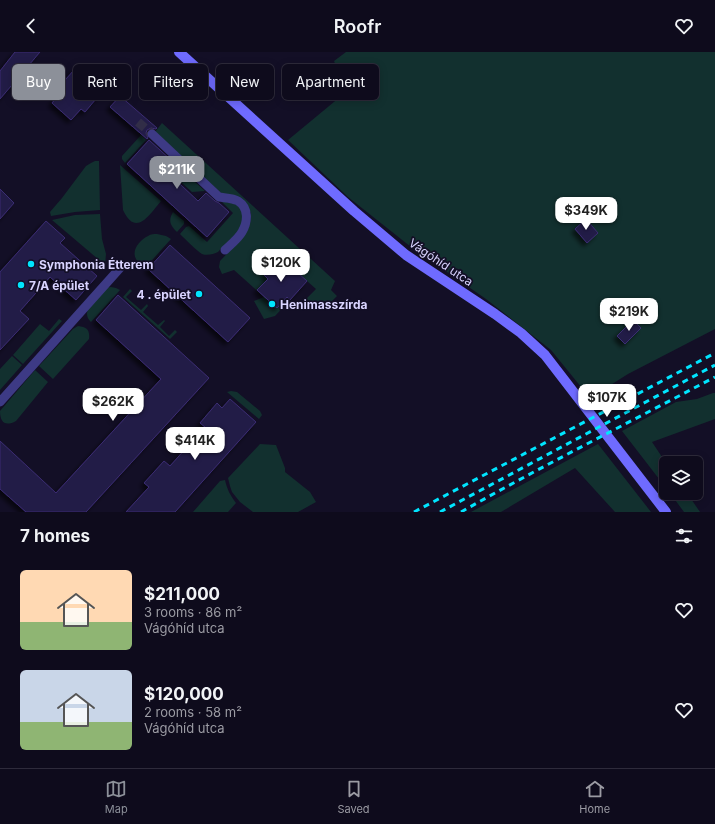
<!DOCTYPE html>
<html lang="en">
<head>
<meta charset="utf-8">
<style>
	:root { --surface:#0e0b1c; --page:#1c1929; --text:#f1f3f6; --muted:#9b9ba3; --line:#2e2b3b; --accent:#8c9099 }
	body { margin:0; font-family:Inter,sans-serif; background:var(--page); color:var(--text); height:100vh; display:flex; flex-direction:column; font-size:15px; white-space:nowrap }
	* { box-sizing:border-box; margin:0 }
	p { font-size:13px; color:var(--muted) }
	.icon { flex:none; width:22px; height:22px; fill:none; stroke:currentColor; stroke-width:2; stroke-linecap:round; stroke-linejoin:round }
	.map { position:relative; height:460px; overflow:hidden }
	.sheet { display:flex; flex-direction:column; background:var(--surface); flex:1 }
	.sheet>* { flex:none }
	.hud { position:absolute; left:12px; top:12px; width:400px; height:36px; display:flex; gap:8px }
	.fabs { position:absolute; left:659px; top:404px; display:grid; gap:8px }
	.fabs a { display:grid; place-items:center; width:44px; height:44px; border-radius:6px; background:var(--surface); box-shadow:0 2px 10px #0003,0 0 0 1px var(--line); font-size:20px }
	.price { position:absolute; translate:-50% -34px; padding:0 9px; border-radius:8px; background:#fff; color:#222; font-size:13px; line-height:26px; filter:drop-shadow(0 1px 2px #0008) }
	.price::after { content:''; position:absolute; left:50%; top:24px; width:12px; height:9px; margin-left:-6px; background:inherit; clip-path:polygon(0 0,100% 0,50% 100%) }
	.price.current { background:var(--accent); color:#fff }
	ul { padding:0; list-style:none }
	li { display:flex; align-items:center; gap:12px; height:100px; padding:0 20px }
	li span { display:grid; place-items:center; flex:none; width:112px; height:80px; border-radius:6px; color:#555 }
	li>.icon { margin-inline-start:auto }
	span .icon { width:48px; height:48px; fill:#fffc; stroke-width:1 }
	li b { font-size:17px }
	h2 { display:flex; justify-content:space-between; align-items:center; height:48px; padding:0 20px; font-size:17px }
	.tag { padding:0 14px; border-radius:6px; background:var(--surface); box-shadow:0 2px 10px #0003,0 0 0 1px var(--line); font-size:14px; line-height:36px }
	.tag.current { background:var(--accent); color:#fff }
	header { display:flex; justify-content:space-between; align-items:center; height:52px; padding:0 20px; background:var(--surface); font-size:18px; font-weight:600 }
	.menu { display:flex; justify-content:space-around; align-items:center; height:56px; border-top:1px solid var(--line); background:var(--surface); font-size:11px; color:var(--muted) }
	.menu a { display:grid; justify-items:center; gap:2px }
	.menu .current { color:var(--accent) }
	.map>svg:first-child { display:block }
	.green { fill:#12302f }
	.building { fill:#241b47; stroke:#3b2d73; filter:url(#shadow) }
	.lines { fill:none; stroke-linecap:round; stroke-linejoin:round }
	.pedestrian-tunnel { stroke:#312d47; stroke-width:9; stroke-dasharray:9 4.5; stroke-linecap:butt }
	.pedestrian { stroke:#3d3a85; stroke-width:9 }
	.secondary { stroke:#6f6bff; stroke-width:10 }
	.rail { stroke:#00e5ff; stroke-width:3; stroke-dasharray:6 5; stroke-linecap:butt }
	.poi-dot { fill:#00e5ff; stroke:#130f26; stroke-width:1.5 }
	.labels { text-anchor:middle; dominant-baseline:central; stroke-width:3.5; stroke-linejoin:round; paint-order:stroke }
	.street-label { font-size:12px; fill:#d9d4ff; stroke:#130f26 }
	.poi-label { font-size:12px; font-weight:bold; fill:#d9d4ff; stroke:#130f26; text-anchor:start }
</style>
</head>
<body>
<header><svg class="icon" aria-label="back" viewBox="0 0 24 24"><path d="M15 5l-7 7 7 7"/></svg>Roofr<svg class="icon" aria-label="heart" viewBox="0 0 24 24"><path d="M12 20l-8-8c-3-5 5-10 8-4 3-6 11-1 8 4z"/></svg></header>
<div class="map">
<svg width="715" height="460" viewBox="0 0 715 460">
	<defs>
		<filter id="shadow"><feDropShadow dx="-3.5" dy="3.5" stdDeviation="2" flood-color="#0009"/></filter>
	</defs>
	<rect width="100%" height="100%" fill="#130f26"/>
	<path class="green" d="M346 0H715V277L628 322 590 346 551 298 486 247 411 195 348 145 288 88 346 40 334 9Z
		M162 71 335 229 331 238 337 244 325 256 318 253 306 255 302 251 316 237 281 206 265 223 268 227 257 238 277 256 287 245 290 248 275 264 264 267 254 249 264 245 234 218 222 222 219 215 220 209 243 185 248 177 250 172 251 161 246 153 222 142 155 80Z
		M141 83 146 88 125 111 122 107V104Z
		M95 109H99L100 158 75 160 51 164 50 160 62 146 86 114 91 111Z
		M120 113 161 149C150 162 136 186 123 158Z
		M176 113 205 139 192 140 170 120Z
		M221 149C225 150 230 150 234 152 244 155 245 168 240 176 234 185 225 192 218 200 214 202 207 204 202 202 197 199 185 187 180 182L186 175 189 174 207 190 233 161Z
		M173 160 184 169V172L177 180C170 173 168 169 173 160Z
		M100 162 102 187 106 202 105 213 52 168 75 163Z
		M157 182 166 184 171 187 146 215C142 213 138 211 136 207 131 198 140 188 148 184 151 182 154 182 157 182Z
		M111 235 116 236 120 238 91 270C79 259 97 245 105 236Z
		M130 237 132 239 126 245 141 258 147 252 148 254 143 260 158 273 164 268 165 269 160 275 169 284 175 278 177 280 170 287 123 245Z
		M59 267 62 269 23 312 13 303 40 272 49 279Z
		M78 274C87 275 90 278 89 287L53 327 39 314 73 277Z
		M12 304 22 313 0 338V317Z
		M35 318 48 330 16 369C5 375 0 370 0 359Z
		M231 339 237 340 260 359 262 363 259 367 227 340Z
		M713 341H715V367L652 390 666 411V436L622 379 676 350 697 347Z
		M260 392 276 393 285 416V420L310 440 316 450 298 460H253L240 450 232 440 230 434 228 426Z
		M598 392 651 460H615L575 416 501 460H471Z
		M225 428C227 437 230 443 236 451L228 460H193L220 429Z
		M670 441H687L700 460H684Z"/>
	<path class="building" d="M15 0H40L0 47V19Z
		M74 18 101 41 85 60 81 57 71 68 52 51 62 39 58 36Z
		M120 44 157 76 156 77 151 76 147 78 146 81 148 86 147 87 110 55Z
		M149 88 172 109 164 117 198 149 206 141 215 149 219 151 229 160 207 185 127 112Z
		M0 137 14 151 0 167Z
		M586 167 598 181 587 191 575 177Z
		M46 169 65 186 60 191 97 224 76 248 50 225 20 259 29 267 0 298V220Z
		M170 193 250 266 228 290 148 217Z
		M281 206 307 229 290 248 287 245 277 256 257 238 268 227 264 223Z
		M118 243 209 326 86 460H26L0 437V389L56 441 161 327 96 268Z
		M633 268 641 276 625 292 617 284Z
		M230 347 256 370 175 460H126L149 435 144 431 164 409 170 414 205 375 200 371 217 351 222 356Z"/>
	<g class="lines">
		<path class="pedestrian-tunnel" d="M138 70 152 82"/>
		<path class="pedestrian" d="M152 82 219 145C225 146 233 146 238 149 249 156 248 170 242 180 238 187 230 193 225 198
			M0 350 120 216"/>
		<path class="secondary" d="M179 0 354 159 406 203 495 262 521 281 545 303 666 460"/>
		<path class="rail" d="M414 460 715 301
			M440 460 715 313
			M461 460C544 413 630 370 715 325"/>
	</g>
	<g class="poi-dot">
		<circle cx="31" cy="212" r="4"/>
		<circle cx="21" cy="233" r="4"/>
		<circle cx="199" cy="242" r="4"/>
		<circle cx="272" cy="252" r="4"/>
	</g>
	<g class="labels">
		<g class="street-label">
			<text transform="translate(441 210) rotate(34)">Vágóhíd utca</text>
		</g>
		<g class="poi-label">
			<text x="39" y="212">Symphonia Étterem</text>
			<text x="29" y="233">7/A épület</text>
			<text x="191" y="242" text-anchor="end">4 . épület</text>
			<text x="280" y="252">Henimasszírda</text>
		</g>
	</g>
</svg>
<div class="fabs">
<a><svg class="icon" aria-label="layers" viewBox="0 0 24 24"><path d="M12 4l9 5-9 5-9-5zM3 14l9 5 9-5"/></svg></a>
</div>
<b class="price current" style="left:177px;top:138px">$211K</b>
<b class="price" style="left:586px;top:179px">$349K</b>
<b class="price" style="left:281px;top:231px">$120K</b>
<b class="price" style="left:629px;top:280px">$219K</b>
<b class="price" style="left:607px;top:366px">$107K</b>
<b class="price" style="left:113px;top:370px">$262K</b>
<b class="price" style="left:195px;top:409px">$414K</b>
<div class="hud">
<a class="tag current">Buy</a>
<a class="tag">Rent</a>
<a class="tag">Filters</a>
<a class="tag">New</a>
<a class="tag">Apartment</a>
</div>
</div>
<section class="sheet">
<h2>7 homes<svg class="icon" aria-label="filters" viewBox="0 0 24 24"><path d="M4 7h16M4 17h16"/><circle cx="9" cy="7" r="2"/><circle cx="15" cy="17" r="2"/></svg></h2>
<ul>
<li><span style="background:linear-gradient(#ffd9b3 65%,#8fb573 0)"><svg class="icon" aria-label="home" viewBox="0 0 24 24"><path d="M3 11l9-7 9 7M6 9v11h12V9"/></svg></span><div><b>$211,000</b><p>3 rooms · 86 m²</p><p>Vágóhíd utca</p></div><svg class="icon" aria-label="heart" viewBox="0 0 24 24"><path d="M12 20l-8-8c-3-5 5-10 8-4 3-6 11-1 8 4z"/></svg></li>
<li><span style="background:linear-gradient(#c9d6e8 65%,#8fb573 0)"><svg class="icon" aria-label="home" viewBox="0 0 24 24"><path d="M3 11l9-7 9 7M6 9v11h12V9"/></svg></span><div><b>$120,000</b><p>2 rooms · 58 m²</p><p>Vágóhíd utca</p></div><svg class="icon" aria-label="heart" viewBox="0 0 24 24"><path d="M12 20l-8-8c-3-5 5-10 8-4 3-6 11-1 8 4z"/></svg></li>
</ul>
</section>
<nav class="menu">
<a class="current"><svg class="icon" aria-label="map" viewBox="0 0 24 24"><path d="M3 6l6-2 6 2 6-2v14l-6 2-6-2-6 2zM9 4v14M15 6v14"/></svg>Map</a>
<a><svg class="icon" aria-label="saved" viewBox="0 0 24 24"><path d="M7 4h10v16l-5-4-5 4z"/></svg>Saved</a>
<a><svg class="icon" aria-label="home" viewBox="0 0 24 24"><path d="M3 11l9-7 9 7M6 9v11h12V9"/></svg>Home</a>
</nav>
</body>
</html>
